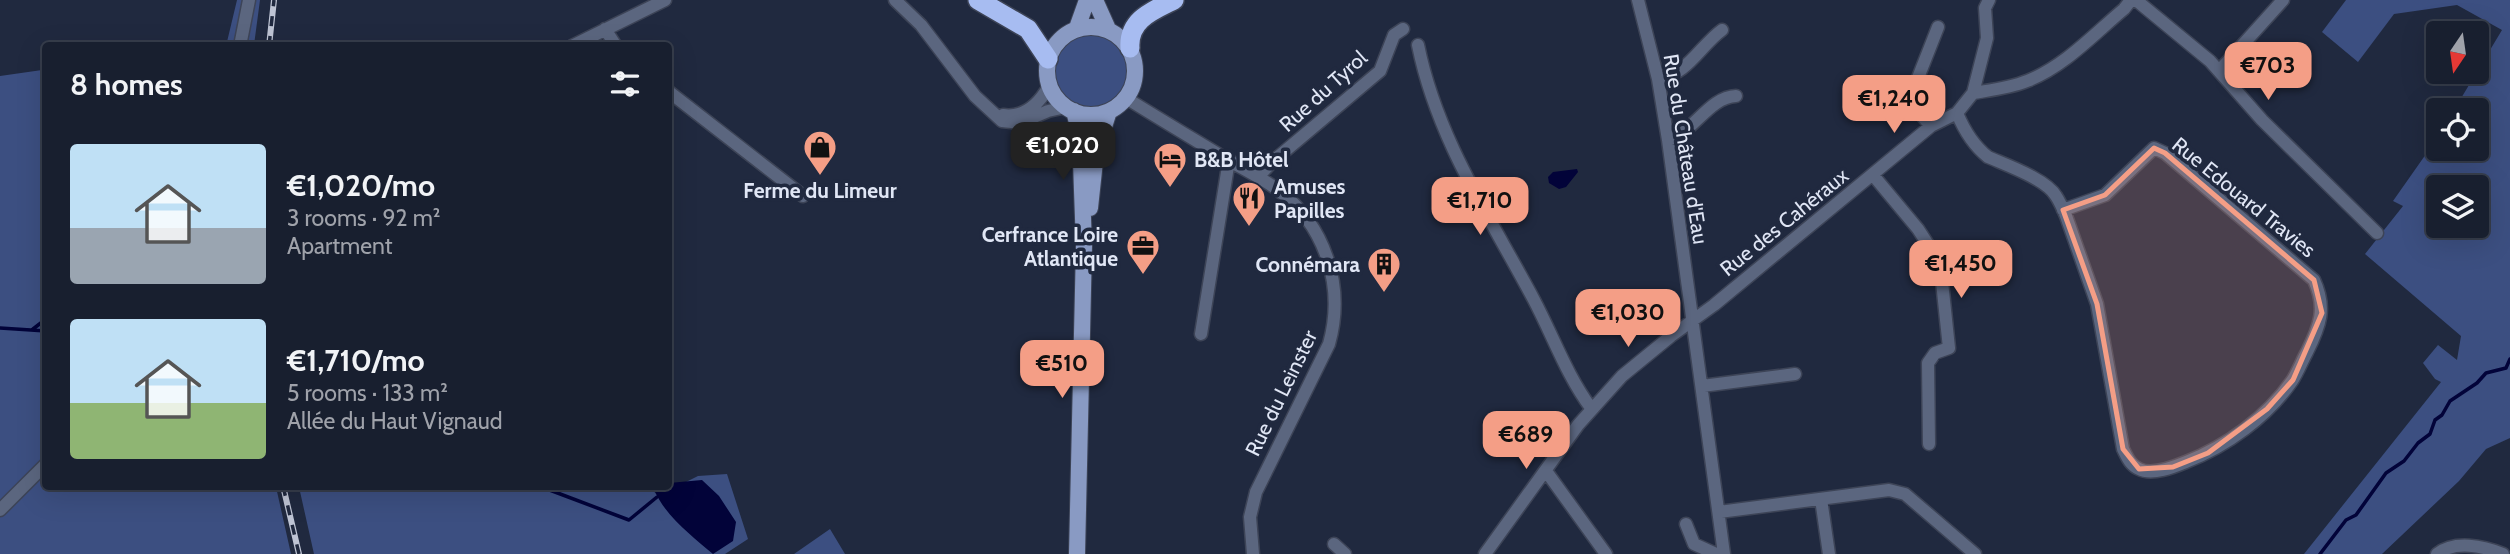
<!DOCTYPE html>
<html lang="en">
<head>
<meta charset="utf-8">
<style>
	:root { --surface:#181f2f; --page:#212737; --text:#f1f3f6; --muted:#9fa2aa; --line:#363d4b; --accent:#f49e86 }
	body { margin:0; font-family:Cabin,sans-serif; background:var(--page); color:var(--text); height:100vh; display:flex; flex-direction:column; font-size:26px; white-space:nowrap }
	* { box-sizing:border-box; margin:0 }
	p { font-size:23px; color:var(--muted) }
	.icon { flex:none; width:38px; height:38px; fill:none; stroke:currentColor; stroke-width:2; stroke-linecap:round; stroke-linejoin:round }
	.map { position:relative; flex:1; overflow:hidden }
	.panel { position:absolute; left:42px; top:42px; width:630px; height:448px; display:flex; flex-direction:column; background:var(--surface); border-radius:7px; box-shadow:0 7px 28px #0002,0 0 0 2px var(--line) }
	.panel>* { flex:none }
	.needle { width:46px; rotate:193deg }
	.fabs { position:absolute; left:2426px; top:21px; display:grid; gap:14px }
	.fabs a { display:grid; place-items:center; width:63px; height:63px; border-radius:7px; background:var(--surface); box-shadow:0 7px 28px #0002,0 0 0 2px var(--line); font-size:35px }
	.price { position:absolute; translate:-50% -60px; padding:0 16px; border-radius:14px; background:var(--accent); color:#111; font-size:23px; line-height:46px; filter:drop-shadow(0 2px 4px #0008) }
	.price::after { content:''; position:absolute; left:50%; top:42px; width:21px; height:16px; margin-left:-10px; background:inherit; clip-path:polygon(0 0,100% 0,50% 100%) }
	.price.on { background:#222; color:#fff }
	ul { padding:0; list-style:none }
	li { display:flex; align-items:center; gap:21px; height:175px; padding:0 28px }
	li span { display:grid; place-items:center; flex:none; width:196px; height:140px; border-radius:7px; color:#555 }
	li>.icon { margin-inline-start:auto }
	span .icon { width:84px; height:84px; fill:#fffc; stroke-width:1 }
	li b { font-size:30px }
	h2 { display:flex; justify-content:space-between; align-items:center; height:84px; padding:0 28px; font-size:30px }
	.map>svg:first-child { display:block }
	.green { fill:#3c4f81; fill-rule:evenodd }
	.water { fill:#020339 }
	.lines { fill:none; stroke-linecap:round; stroke-linejoin:round }
	.stream { stroke:#020339; stroke-width:3.5 }
	.minor-casing { stroke:#3d4457; stroke-width:15 }
	.major-casing { stroke:#3d4457; stroke-width:18 }
	.highway-casing { stroke:#3d4457; stroke-width:22 }
	.minor { stroke:#5b667f; stroke-width:12 }
	.major { stroke:#899ac3; stroke-width:16 }
	.highway { stroke:#a7bcf1; stroke-width:19 }
	.rail-casing { stroke:#bec4d4; stroke-width:6 }
	.rail { stroke:#20293f; stroke-width:3.5; stroke-dasharray:10; stroke-linecap:butt }
	.marked { fill:#f49e86; fill-opacity:0.2; stroke:#f49e86; stroke-width:5; stroke-linejoin:round }
	.labels { text-anchor:middle; dominant-baseline:central; stroke-width:7; stroke-linejoin:round; paint-order:stroke }
	.street-label { font-size:21px; fill:#e0e6f5; stroke:#20293f }
	.poi-label { font-size:21px; font-weight:bold; fill:#e0e6f5; stroke:#20293f; text-anchor:start }
</style>
</head>
<body>
<div class="map">
<svg width="2510" height="554" viewBox="0 0 2510 554">
	<rect width="100%" height="100%" fill="#20293f"/>
	<path class="green" d="M237 0H260L254 45 226 46Z
		M2346 0H2510V438L2486 449 2459 481 2382 554H2304L2441 382 2435 379 2423 363 2438 345 2457 360 2461 336 2365 254 2403 206 2393 201 2438 137V149H2476V110H2454L2502 30 2457 5 2394 14 2358 62 2322 32ZM2438 187H2476V226H2438Z
		M1053 71a38 38 0 1 1 76 0a38 38 0 1 1-76 0Z
		M42 70 46 72V486L276 487 291 554H0V76Z
		M727 474 748 539 725 554H314L299 487 649 486 658 496 698 476Z
		M830 529 845 554H794Z"/>
	<path class="water" d="M1577 169 1578 172 1566 187 1559 189 1549 183 1548 177 1553 172Z
		M702 480 719 496 736 522 733 541 713 554C692 536 664 515 654 489L657 487 668 486 669 483Z"/>
	<g class="lines">
		<path class="stream" d="M0 328 46 331
			M33 329 46 319
			M520 486 547 489 629 520 657 497
			M2320 554 2346 520 2356 515 2386 473 2404 461 2418 443 2430 434 2435 420 2442 415 2450 401 2477 383 2486 373 2506 368 2510 359"/>
		<defs>
			<path id="minor" d="M895 0 921 25 975 96 1002 121 1020 123 1048 111 1066 107
				M1638 0 1658 79 1668 140 1724 554
				M2136 0 2210 61 2262 120 2377 233
				M605 29 616 46
				M1418 45C1437 139 1490 217 1534 300 1553 336 1567 376 1591 408
				M240 46 249 0
				M572 46 665 0
				M2219 71 2283 0
				M1658 79C1687 75 1700 46 1722 30
				M668 91 803 196
				M1973 93 1987 38 1985 8 1989 0
				M1126 98C1158 118 1190 137 1223 157 1241 168 1261 177 1278 190 1326 226 1345 287 1329 344L1256 492 1250 517 1253 554
				M1957 113C1964 130 1974 146 1988 157 2006 165 2046 179 2056 196 2060 202 2063 209 2066 216L2097 304 2123 449C2127 457 2130 465 2139 469 2152 476 2174 467 2186 462 2227 446 2267 417 2292 381 2298 372 2302 361 2307 352 2320 326 2327 308 2314 280L2165 153 2154 148 2105 195 2063 210
				M1003 115C1024 118 1039 104 1049 86
				M1931 126C1919 113 1912 106 1914 88L1938 27
				M1668 140C1694 132 1709 97 1736 96
				M1873 175 1918 229 1940 263 1949 348 1935 353 1928 363 1929 444
				M1258 177 1272 162 1380 71 1394 35 1403 29
				M1201 334 1229 160
				M1702 386 1795 374
				M1546 471 1606 554
				M1821 499 1829 554
				M0 510 46 464
				M1719 512 1889 490 1905 494 1975 554
				M1686 524 1694 544 1716 554
				M1334 544 1345 554
				M1485 554 1578 425 1622 376 1671 336 1714 305 1931 126 1957 113 1973 93C1991 90 2010 88 2027 81 2064 67 2094 34 2124 9L2131 0
				M2437 554C2455 540 2483 546 2503 554"/>
			<path id="major" d="M1095 0 1108 29
				M1047 71a44 44 0 1 1 88 0a44 44 0 1 1-88 0Z
				M1077 28 1087 0
				M1074 111 1080 135 1084 246 1077 554
				M1090 208 1096 152 1109 111"/>
			<path id="highway" d="M978 0 1028 29 1048 59
				M1130 48C1128 20 1152 11 1174 0"/>
		</defs>
		<use href="#minor" class="minor-casing"/>
		<use href="#major" class="major-casing"/>
		<use href="#highway" class="highway-casing"/>
		<use href="#minor" class="minor"/>
		<use href="#major" class="major"/>
		<use href="#highway" class="highway"/>
		<defs>
			<path id="rail" d="M269 46 274 0
				M283 486 299 554"/>
		</defs>
		<use href="#rail" class="rail-casing"/>
		<use href="#rail" class="rail"/>
	</g>
	<path class="marked" d="M2154 148 2165 153 2314 280 2322 313 2293 380 2267 409 2208 453 2173 467 2139 469 2123 449 2097 304 2063 210 2105 195Z"/>
	<defs>
		<symbol id="shop-pin" viewBox="-11 -11 22 30"><path d="M0 17L-7.5 6A9.5 9.5 0 1 1 7.5 6Z" fill="#f49e86" stroke="#20293f"/><path d="M-5-2.5h2.3a2.7 3.5 0 0 1 5.4 0H5L5.5 6h-11ZM-1.5-2.5h3a1.5 2.3 0 0 0-3 0Z" fill="#111"/></symbol>
		<symbol id="hotel-pin" viewBox="-11 -11 22 30"><path d="M0 17L-7.5 6A9.5 9.5 0 1 1 7.5 6Z" fill="#f49e86" stroke="#20293f"/><path d="M-6-4.5h1.5V1H6V5H4.5V3h-9V5H-6ZM-4 0a1.8 1.8 0 1 1 3.6 0ZM.5 0V-2.5h3Q6-2.5 6 0Z" fill="#111"/></symbol>
		<symbol id="restaurant-pin" viewBox="-11 -11 22 30"><path d="M0 17L-7.5 6A9.5 9.5 0 1 1 7.5 6Z" fill="#f49e86" stroke="#20293f"/><path d="M-5-6h1v4h1v-4h1v4h1v-4h1v5L-1.5 .5V6h-2V.5L-5-1ZM5-6V6H3V1.5H1.5Q1.5-4 5-6Z" fill="#111"/></symbol>
		<symbol id="office-pin" viewBox="-11 -11 22 30"><path d="M0 17L-7.5 6A9.5 9.5 0 1 1 7.5 6Z" fill="#f49e86" stroke="#20293f"/><path d="M-6-3h4V-5.5h4V-3h4V5H-6ZM-1-4.5V-3h2v-1.5ZM-6 0V1H6V0Z" fill="#111"/></symbol>
		<symbol id="building-pin" viewBox="-11 -11 22 30"><path d="M0 17L-7.5 6A9.5 9.5 0 1 1 7.5 6Z" fill="#f49e86" stroke="#20293f"/><path d="M-4-6H4V6H1V3H-1V6H-4ZM-2.5-4.3h1.7v1.8h-1.7ZM.8-4.3h1.7v1.8H.8ZM-2.5-1h1.7V.8h-1.7ZM.8-1h1.7V.8H.8Z" fill="#111"/></symbol>
	</defs>
	<g fill-rule="evenodd">
		<use href="#shop-pin" x="801" y="128" width="38" height="52"/>
		<use href="#hotel-pin" x="1151" y="140" width="38" height="52"/>
		<use href="#restaurant-pin" x="1230" y="179" width="38" height="52"/>
		<use href="#office-pin" x="1124" y="227" width="38" height="52"/>
		<use href="#building-pin" x="1365" y="245" width="38" height="52"/>
	</g>
	<g class="labels">
		<g class="street-label">
			<text transform="translate(1323 91) rotate(-42)">Rue du Tyrol</text>
			<text transform="translate(1686 149) rotate(81)">Rue du Château d'Eau</text>
			<text transform="translate(2244 197) rotate(39)">Rue Edouard Travies</text>
			<text transform="translate(1784 222) rotate(-39)">Rue des Cahéraux</text>
			<text transform="translate(1281 393) rotate(-64)">Rue du Leinster</text>
		</g>
		<g class="poi-label">
			<text x="1194" y="159">B&amp;B Hôtel</text>
			<text x="1274" y="186">Amuses<tspan x="1274" dy="24">Papilles</tspan></text>
			<text x="820" y="190" text-anchor="middle">Ferme du Limeur</text>
			<text x="1118" y="234" text-anchor="end">Cerfrance Loire<tspan x="1118" dy="24">Atlantique</tspan></text>
			<text x="1360" y="264" text-anchor="end">Connémara</text>
		</g>
	</g>
</svg>
<div class="fabs">
<a><svg class="needle" viewBox="-14 -14 28 28"><path d="M0-13l5 13h-10z" fill="#e53935"/><path d="M0 13l5-13h-10z" fill="#9fa2aa"/></svg></a>
<a><svg class="icon" aria-label="locate" viewBox="0 0 24 24"><circle cx="12" cy="12" r="6"/><path d="M12 2v4M12 18v4M2 12h4M18 12h4"/></svg></a>
<a><svg class="icon" aria-label="layers" viewBox="0 0 24 24"><path d="M12 4l9 5-9 5-9-5zM3 14l9 5 9-5"/></svg></a>
</div>
<b class="price" style="left:2268px;top:102px">€703</b>
<b class="price" style="left:1894px;top:135px">€1,240</b>
<b class="price on" style="left:1063px;top:182px">€1,020</b>
<b class="price" style="left:1480px;top:237px">€1,710</b>
<b class="price" style="left:1961px;top:300px">€1,450</b>
<b class="price" style="left:1628px;top:349px">€1,030</b>
<b class="price" style="left:1062px;top:400px">€510</b>
<b class="price" style="left:1526px;top:471px">€689</b>
<section class="panel">
<h2>8 homes<svg class="icon" aria-label="filters" viewBox="0 0 24 24"><path d="M4 7h16M4 17h16"/><circle cx="9" cy="7" r="2"/><circle cx="15" cy="17" r="2"/></svg></h2>
<ul>
<li><span style="background:linear-gradient(#bfe0f5 60%,#9aa5b1 0)"><svg class="icon" aria-label="home" viewBox="0 0 24 24"><path d="M3 11l9-7 9 7M6 9v11h12V9"/></svg></span><div><b>€1,020/mo</b><p>3 rooms · 92 m²</p><p>Apartment</p></div></li>
<li><span style="background:linear-gradient(#bfe0f5 60%,#8fb573 0)"><svg class="icon" aria-label="home" viewBox="0 0 24 24"><path d="M3 11l9-7 9 7M6 9v11h12V9"/></svg></span><div><b>€1,710/mo</b><p>5 rooms · 133 m²</p><p>Allée du Haut Vignaud</p></div></li>
</ul>
</section>
</div>
</body>
</html>
